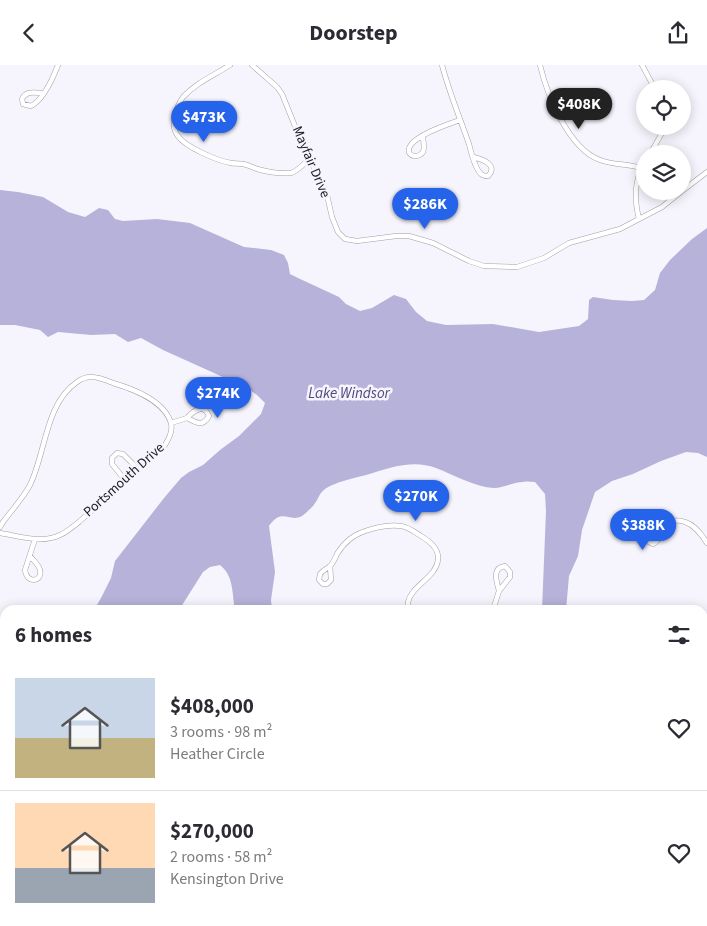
<!DOCTYPE html>
<html lang="en">
<head>
<meta charset="utf-8">
<style>
	:root { --surface:#fff; --page:#f2f2f3; --text:#2b2b33; --muted:#7c7c81; --line:#e1e1e2; --accent:#2563eb }
	body { margin:0; font-family:"Source Sans 3",sans-serif; background:var(--page); color:var(--text); height:100vh; display:flex; flex-direction:column; font-size:19px; white-space:nowrap }
	* { box-sizing:border-box; margin:0 }
	p { font-size:16px; color:var(--muted) }
	.icon { flex:none; width:28px; height:28px; fill:none; stroke:currentColor; stroke-width:2; stroke-linecap:round; stroke-linejoin:round }
	.map { position:relative; flex:1; overflow:hidden }
	.drawer { position:absolute; left:0px; top:540px; width:708px; height:321px; display:flex; flex-direction:column; background:var(--surface); border-radius:15px 15px 0 0; box-shadow:0 2px 12px #0003 }
	.drawer>* { flex:none }
	.controls { position:absolute; left:636px; top:15px; display:grid; gap:10px }
	.controls a { display:grid; place-items:center; width:55px; height:55px; border-radius:50%; background:var(--surface); box-shadow:0 2px 12px #0003; font-size:25px }
	.price { position:absolute; translate:-50% -42px; padding:0 11px; border-radius:18px; background:var(--accent); color:#fff; font-size:16px; line-height:32px; filter:drop-shadow(0 1px 2px #0008) }
	.price::after { content:''; position:absolute; left:50%; top:30px; width:15px; height:11px; margin-left:-8px; background:inherit; clip-path:polygon(0 0,100% 0,50% 100%) }
	.price.current { background:#222; color:#fff }
	ul { padding:0; list-style:none }
	li { display:flex; align-items:center; gap:15px; height:125px; padding:0 15px }
	li+li { border-top:1px solid var(--line) }
	li span { display:grid; place-items:center; flex:none; width:140px; height:100px; border-radius:0px; color:#555 }
	li>.icon { margin-inline-start:auto }
	span .icon { width:60px; height:60px; fill:#fffc; stroke-width:1 }
	li b { font-size:21px }
	h2 { display:flex; justify-content:space-between; align-items:center; height:60px; padding:0 15px; font-size:21px }
	header { display:flex; justify-content:space-between; align-items:center; height:65px; padding:0 15px; background:var(--surface); font-size:22px; font-weight:700 }
	.map>svg:first-child { display:block }
	.water { fill:#b7b2d9 }
	.lines { fill:none; stroke-linecap:round; stroke-linejoin:round }
	.stream { stroke:#b7b2d9; stroke-width:1 }
	.street-casing { stroke:#a0a0a8; stroke-width:5.5 }
	.street { stroke:#fff; stroke-width:4.5 }
	.labels { text-anchor:middle; dominant-baseline:central; stroke-width:5; stroke-linejoin:round; paint-order:stroke }
	.street-label { font-size:14px; fill:#212024; stroke:#f6f5fe }
	.water-label { font-size:15px; font-style:italic; fill:#51487c; stroke:#f6f5fe }
</style>
</head>
<body>
<header><svg class="icon" aria-label="back" viewBox="0 0 24 24"><path d="M15 5l-7 7 7 7"/></svg>Doorstep<svg class="icon" aria-label="share" viewBox="0 0 24 24"><path d="M12 15V3M7 8l5-5 5 5M5 13v7h14v-7"/></svg></header>
<div class="map">
<svg width="707" height="861" viewBox="0 0 707 861">
	<rect width="100%" height="100%" fill="#f6f5fe"/>
	<path class="water" d="M0 125 18 127 43 132 68 147 85 152 99 143 108 145 115 154 123 156 157 154 190 158 244 182 271 185 284 190 288 198 290 209 298 213 339 232 346 239 360 246 372 243 394 230 406 234 416 247 427 256 446 260 493 259 539 267 579 261 588 254 589 235 593 232 613 235 632 236 644 235 655 225 660 208 670 195 692 174 707 163V392L698 388 686 387 661 396 633 409 612 416 595 427 582 465 578 491 569 511 566 545H542L546 446 545 429 535 417C531 417 527 416 523 417 513 417 504 423 494 423 475 422 454 410 436 403 413 394 389 403 366 410 354 413 341 416 330 421 318 427 320 433 313 441 310 444 305 449 302 451 289 458 282 442 269 461L275 507 271 535 272 545H235C232 529 234 511 220 500L210 502 203 507 179 545H94L101 533 111 513 115 496 164 433 181 413 189 407 203 400 220 385 239 371 261 349 265 338 257 330 245 322 163 285 141 273 128 277 115 269 91 270 58 267 48 272 40 265 15 260H0Z
		M5 625V802L0 815V633Z"/>
	<g class="lines">
		<path class="stream" d="M0 563 5 566
			M702 727H707
			M115 856 116 861
			M296 861 297 856
			M612 861 614 856"/>
		<defs>
			<path id="street" d="M230 0C213 11 197 17 183 32 178 39 176 45 174 53 173 60 174 66 178 71 185 82 218 96 231 98 235 99 239 98 243 99 248 100 252 102 257 104 268 107 280 109 291 108 298 106 304 99 309 94
				M252 0 277 22 282 29 301 76 309 94 319 111 327 130 332 152 338 167 345 174 357 176 396 171H409L433 178 469 196 484 201 517 202 544 193 569 178 620 164 662 142 682 126
				M442 0C449 27 460 53 469 79 471 87 475 104 481 109 483 111 485 111 488 111 499 100 482 94 473 92
				M540 0C547 30 569 84 600 95 613 100 628 99 641 103
				M642 0 655 24
				M43 28C35 28 26 25 22 34L23 39 31 41C43 35 53 13 58 0
				M423 71C423 76 425 83 423 87 419 93 407 92 409 84 411 71 449 59 460 55
				M650 89 666 61
				M682 126 707 107
				M639 154C634 133 634 116 645 97
				M171 358 187 353C196 357 202 363 209 351 204 338 193 346 187 353
				M125 415 112 399V393L117 388 123 389 138 404
				M659 459C659 468 662 474 653 479L645 475C644 472 643 471 645 468 650 459 675 453 685 457 695 460 702 470 707 478
				M0 462 3 457C12 445 23 433 30 420 46 387 45 339 77 317 81 314 86 312 91 312 98 312 106 315 113 318 133 324 164 335 171 358 173 366 169 373 165 380L80 456C74 461 67 467 60 470 41 479 19 471 0 468
				M30 491C33 495 39 500 40 505 43 516 27 520 25 505L35 474
				M330 501 331 515 327 519H323L319 515 320 509C323 505 326 504 329 502 333 499 335 493 337 489 340 484 345 478 350 474 361 465 386 459 401 461 408 462 415 467 421 471 429 476 439 483 438 494 437 512 412 520 408 537 408 540 408 542 408 545
				M493 545 499 526 510 512V507L505 501C491 503 497 517 499 526
				M702 579 707 580
				M702 809 707 810
				M72 856 73 861
				M170 861V856
				M475 861 477 856"/>
		</defs>
		<use href="#street" class="street-casing"/>
		<use href="#street" class="street"/>
	</g>
	<g class="labels">
		<g class="street-label">
			<text transform="translate(311 97) rotate(67)">Mayfair Drive</text>
			<text transform="translate(124 415) rotate(-42)">Portsmouth Drive</text>
		</g>
		<g class="water-label">
			<text x="349" y="328">Lake Windsor</text>
		</g>
	</g>
</svg>
<div class="controls">
<a><svg class="icon" aria-label="locate" viewBox="0 0 24 24"><circle cx="12" cy="12" r="6"/><path d="M12 2v4M12 18v4M2 12h4M18 12h4"/></svg></a>
<a><svg class="icon" aria-label="layers" viewBox="0 0 24 24"><path d="M12 4l9 5-9 5-9-5zM3 14l9 5 9-5"/></svg></a>
</div>
<b class="price current" style="left:579px;top:65px">$408K</b>
<b class="price" style="left:204px;top:78px">$473K</b>
<b class="price" style="left:425px;top:165px">$286K</b>
<b class="price" style="left:218px;top:354px">$274K</b>
<b class="price" style="left:416px;top:457px">$270K</b>
<b class="price" style="left:643px;top:486px">$388K</b>
<section class="drawer">
<h2>6 homes<svg class="icon" aria-label="filters" viewBox="0 0 24 24"><path d="M4 7h16M4 17h16"/><circle cx="9" cy="7" r="2"/><circle cx="15" cy="17" r="2"/></svg></h2>
<ul>
<li><span style="background:linear-gradient(#c9d6e8 60%,#c2b280 0)"><svg class="icon" aria-label="home" viewBox="0 0 24 24"><path d="M3 11l9-7 9 7M6 9v11h12V9"/></svg></span><div><b>$408,000</b><p>3 rooms · 98 m²</p><p>Heather Circle</p></div><svg class="icon" aria-label="heart" viewBox="0 0 24 24"><path d="M12 20l-8-8c-3-5 5-10 8-4 3-6 11-1 8 4z"/></svg></li>
<li><span style="background:linear-gradient(#ffd9b3 65%,#9aa5b1 0)"><svg class="icon" aria-label="home" viewBox="0 0 24 24"><path d="M3 11l9-7 9 7M6 9v11h12V9"/></svg></span><div><b>$270,000</b><p>2 rooms · 58 m²</p><p>Kensington Drive</p></div><svg class="icon" aria-label="heart" viewBox="0 0 24 24"><path d="M12 20l-8-8c-3-5 5-10 8-4 3-6 11-1 8 4z"/></svg></li>
</ul>
</section>
</div>
</body>
</html>
